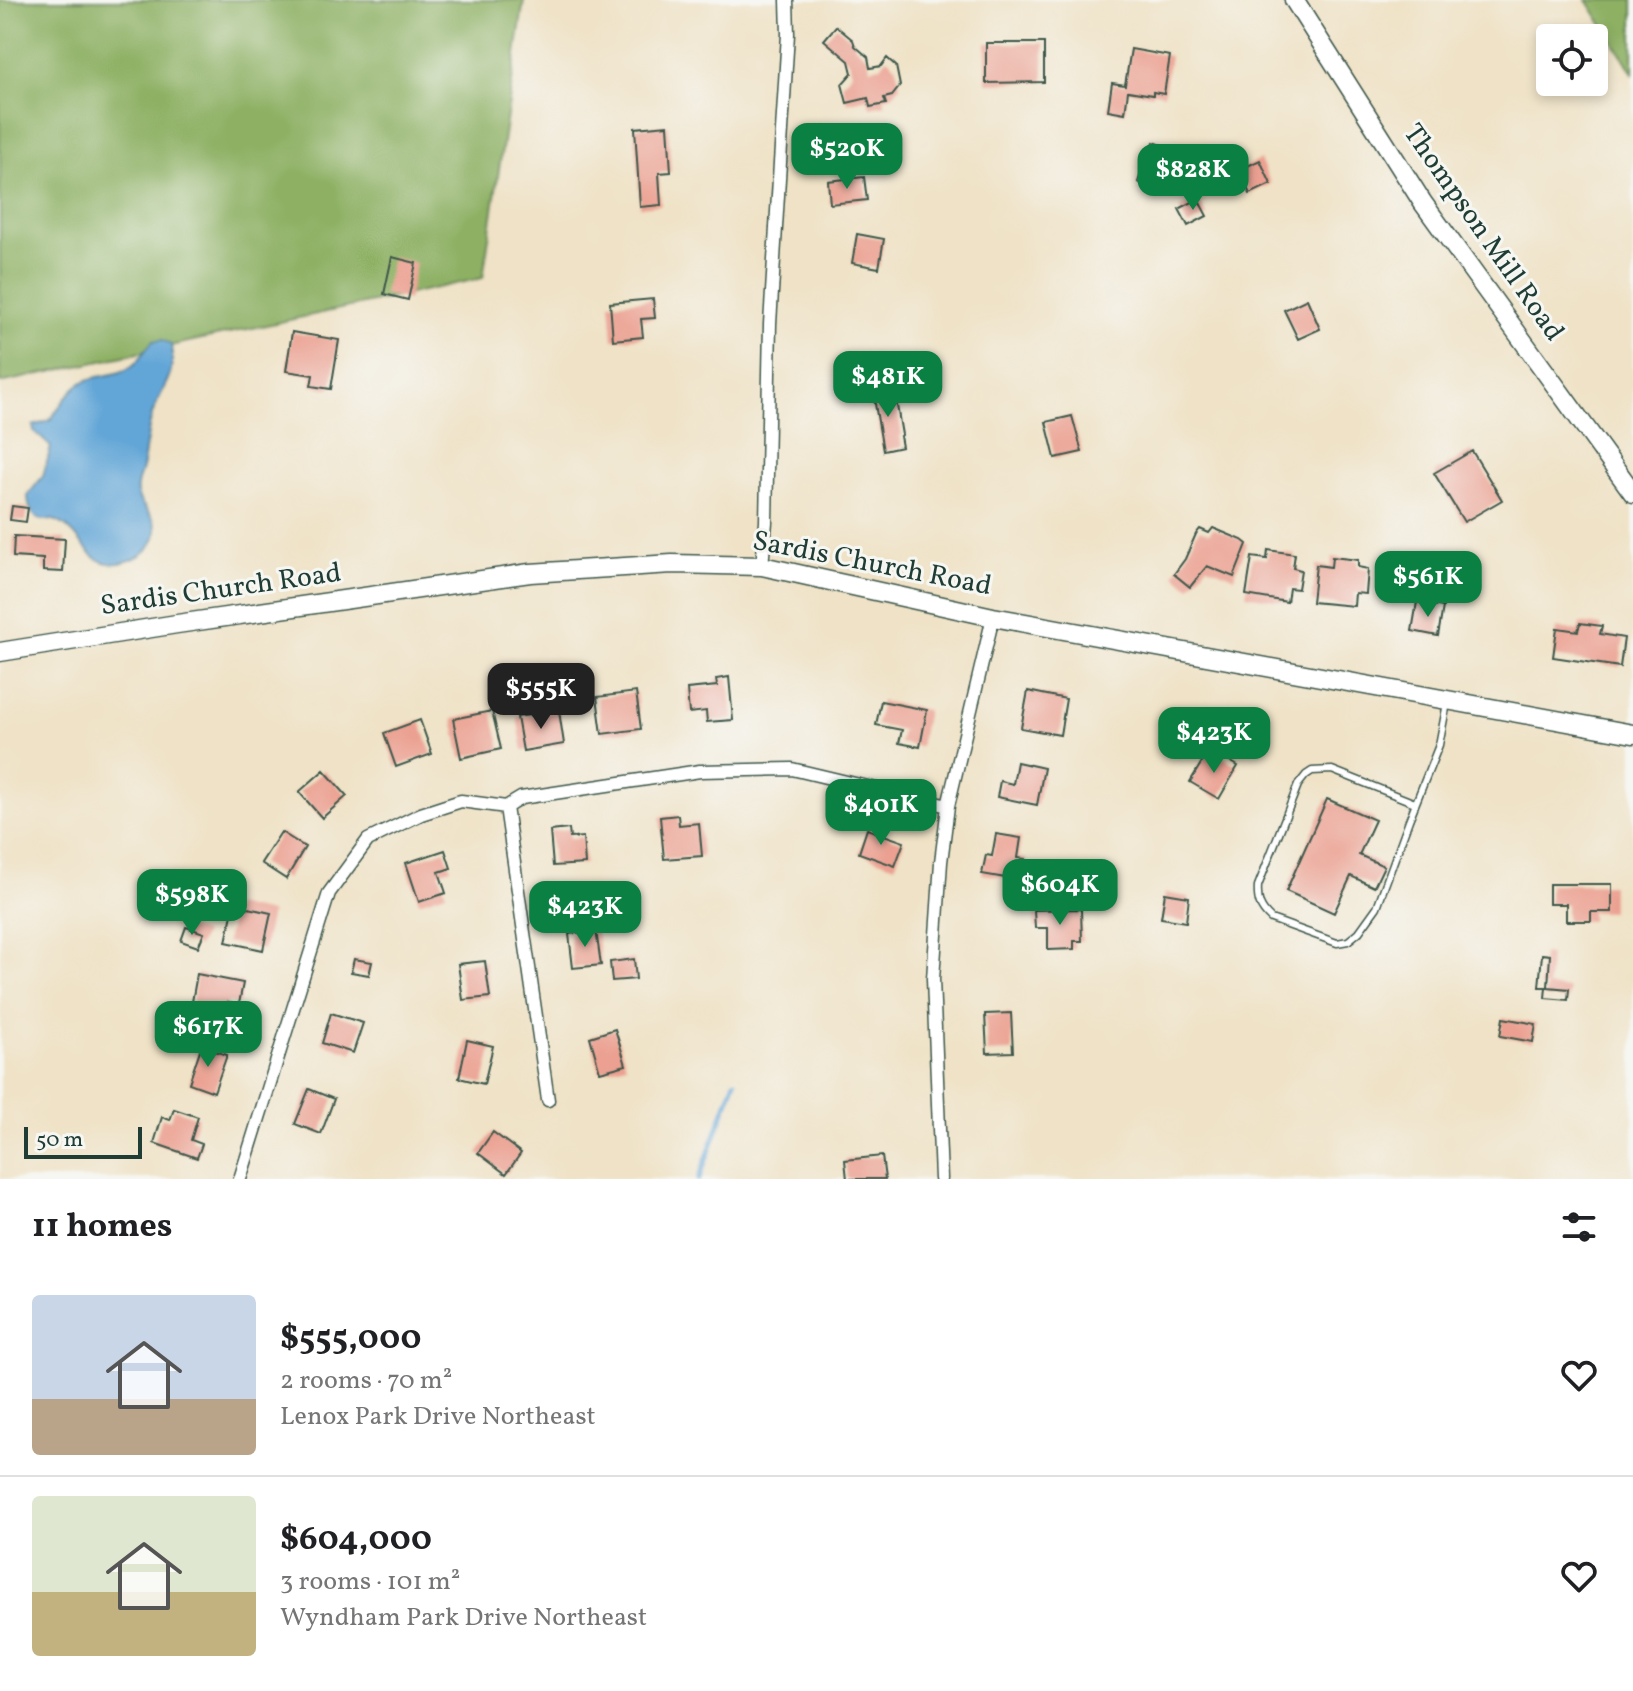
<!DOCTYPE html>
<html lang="en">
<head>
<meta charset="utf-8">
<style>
	:root { --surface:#fff; --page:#f6f6f6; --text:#202124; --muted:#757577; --line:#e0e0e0; --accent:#0b8043 }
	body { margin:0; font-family:Vollkorn,serif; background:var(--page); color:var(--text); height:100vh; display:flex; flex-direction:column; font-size:30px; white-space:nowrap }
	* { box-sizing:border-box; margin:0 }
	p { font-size:26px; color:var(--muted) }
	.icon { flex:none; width:44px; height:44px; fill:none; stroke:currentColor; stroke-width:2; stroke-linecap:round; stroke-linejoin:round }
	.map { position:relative; height:1179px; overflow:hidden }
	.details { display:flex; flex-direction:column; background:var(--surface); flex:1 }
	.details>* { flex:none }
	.tools { position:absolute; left:1536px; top:24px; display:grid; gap:16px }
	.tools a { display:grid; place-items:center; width:72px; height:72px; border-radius:8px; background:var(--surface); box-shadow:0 4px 12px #0003; font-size:40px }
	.scale { position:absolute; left:24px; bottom:20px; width:118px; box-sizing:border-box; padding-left:8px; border:4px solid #1f3d34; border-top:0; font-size:22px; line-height:28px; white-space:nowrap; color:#1f3d34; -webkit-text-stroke:6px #f6f6f2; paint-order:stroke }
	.price { position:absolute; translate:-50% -68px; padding:0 18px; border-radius:16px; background:var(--accent); color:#fff; font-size:26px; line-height:52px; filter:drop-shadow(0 2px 4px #0008) }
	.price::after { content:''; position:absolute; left:50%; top:48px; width:24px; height:18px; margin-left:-12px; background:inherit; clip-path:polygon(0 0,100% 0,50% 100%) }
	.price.selected { background:#222; color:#fff }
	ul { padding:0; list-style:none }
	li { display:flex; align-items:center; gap:24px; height:200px; padding:0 32px }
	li+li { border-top:2px solid var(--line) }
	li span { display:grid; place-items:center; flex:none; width:224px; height:160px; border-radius:8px; color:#555 }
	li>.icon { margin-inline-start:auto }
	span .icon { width:96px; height:96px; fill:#fffc; stroke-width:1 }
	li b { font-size:34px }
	h2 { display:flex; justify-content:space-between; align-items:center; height:96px; padding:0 32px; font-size:34px }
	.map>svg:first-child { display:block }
	.forest { fill:#8db064; stroke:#56764c; stroke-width:2 }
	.water { fill:#62a6d7; stroke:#407286; stroke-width:2 }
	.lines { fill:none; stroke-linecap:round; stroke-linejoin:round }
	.stream { stroke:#62a6d7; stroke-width:5 }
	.building { fill:#eba091 }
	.lane-casing { stroke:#3e564a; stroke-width:9 }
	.street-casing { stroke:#3e564a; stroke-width:15 }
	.secondary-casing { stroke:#3e564a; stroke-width:21 }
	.lane { stroke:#fff; stroke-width:6 }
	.street { stroke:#fff; stroke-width:12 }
	.secondary { stroke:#fff; stroke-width:18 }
	.labels { text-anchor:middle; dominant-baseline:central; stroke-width:6; stroke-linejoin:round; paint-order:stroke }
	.street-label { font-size:28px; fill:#1f3d34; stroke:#f6f6f2 }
</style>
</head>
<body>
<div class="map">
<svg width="1633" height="1179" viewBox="0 0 1633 1179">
	<rect width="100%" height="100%" fill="#f6f6f2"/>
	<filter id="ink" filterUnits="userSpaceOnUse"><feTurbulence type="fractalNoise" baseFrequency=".0125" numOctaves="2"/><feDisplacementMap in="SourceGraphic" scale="16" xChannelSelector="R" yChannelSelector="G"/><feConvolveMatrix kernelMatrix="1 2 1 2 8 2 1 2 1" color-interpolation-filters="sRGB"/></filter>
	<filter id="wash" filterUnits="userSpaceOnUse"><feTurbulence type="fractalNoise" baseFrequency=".006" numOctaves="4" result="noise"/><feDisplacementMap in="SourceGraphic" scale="32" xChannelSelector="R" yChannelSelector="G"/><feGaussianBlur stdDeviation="1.8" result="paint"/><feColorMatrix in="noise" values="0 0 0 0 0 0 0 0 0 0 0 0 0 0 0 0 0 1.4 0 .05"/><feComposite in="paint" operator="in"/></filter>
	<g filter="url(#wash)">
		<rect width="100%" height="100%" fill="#efe2c6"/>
		<path class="forest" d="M0 0H524L483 278 0 383Z
			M1587 0H1633V73Z"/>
		<path class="water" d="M163 340 171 345C177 376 161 388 152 415 150 422 148 431 147 439 145 447 145 455 143 463 142 473 135 483 137 493 140 508 156 515 156 531 156 554 118 571 99 560 87 553 82 542 73 533 69 529 64 524 59 522 51 518 55 521 47 520 32 520 28 507 28 495L43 476 51 447 34 431 33 426 49 421C59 409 65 396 77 386 93 373 117 378 132 366 141 360 145 349 153 341Z"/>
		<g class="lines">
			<path class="stream" d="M699 1179 735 1081"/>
		</g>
		<g id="blocks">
			<path class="building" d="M836 26 853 40 855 46 868 57 870 68 881 66 887 58 896 66 900 86 892 96 884 98 886 104 870 107 868 98 847 103 842 84 852 73 849 61 824 40Z
				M986 43H1044V82L986 83Z
				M1131 49 1170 56 1164 94 1153 92V95L1128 91 1125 113 1108 110 1112 83 1125 85Z
				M668 125 671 172 659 173 661 205 640 207 635 128Z
				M1154 142 1170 148 1155 189 1138 182Z
				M1260 160 1271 184 1250 194 1239 170Z
				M864 177 867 200 830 204 828 181Z
				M1198 199 1207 216 1188 226 1179 209Z
				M857 234 884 239 879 268 852 263Z
				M392 257 416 263 408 300 384 294Z
				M653 299 655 318 641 319 643 337 613 340 610 303Z
				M1307 299 1320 329 1298 339 1284 310Z
				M292 332 339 340 331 389 311 386 313 375 286 371Z
				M894 388 902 435 900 436 902 447 883 451 873 392Z
				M1072 416 1082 452 1055 458 1046 422Z
				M1472 451 1502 500 1464 522 1434 473Z
				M12 506 28 508 26 522 10 520Z
				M1213 528 1242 540 1247 544 1234 577 1207 566 1190 587 1174 574 1185 559 1196 534 1200 529 1209 533Z
				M14 536 65 539 63 572 43 571V559L13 557Z
				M1268 550 1295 554 1293 568 1301 570 1298 589 1289 588 1287 602 1246 595 1252 557 1267 559Z
				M1332 557 1358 560V567L1368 569 1366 594 1355 593 1354 606 1312 602 1316 565 1331 567Z
				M1417 602 1443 607 1438 636 1412 631Z
				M1580 623 1602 626 1600 634 1624 638 1620 667 1553 657 1557 628 1578 631Z
				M729 677 733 720 707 722 706 711 689 713 687 689 717 686 716 679Z
				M1028 691 1066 699 1060 735 1021 728Z
				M636 692 641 729 602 734 597 697Z
				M881 701 927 710 920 747 899 743 902 730 876 725Z
				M492 711 501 749 461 758 453 719Z
				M559 711 564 744 523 751 517 717Z
				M420 720 432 754 396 767 384 733Z
				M1218 754 1238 766 1219 799 1190 782 1206 755 1215 760Z
				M1017 762 1044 768 1037 805 997 797 1000 781 1013 784Z
				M324 770 347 796 322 818 299 792Z
				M1327 799 1375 820 1359 855 1384 866 1374 887 1351 876 1334 913 1286 891Z
				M678 815 679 825 699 823 702 856 664 859 660 817Z
				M569 829 570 838 583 837 585 864 553 866 550 831Z
				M867 829 904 842 895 866 859 853Z
				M281 832 305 847 286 879 261 863Z
				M996 834 1021 838 1018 858 1026 859 1023 881 982 874 986 855 992 856Z
				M445 850 451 868 439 872 446 893 419 902 406 863Z
				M1549 884H1612V912H1591V921H1566V904H1549Z
				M1165 893 1189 897 1186 922 1161 918Z
				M234 905 271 913 263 950 226 942Z
				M1081 909 1082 941H1074V949L1048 950V928H1035L1034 910Z
				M186 927 204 933 198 947 181 941Z
				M596 930 601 965 573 968 569 934Z
				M1542 954 1550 955 1548 987 1569 989 1568 1000 1545 998 1546 987H1539Z
				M354 959 372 962 369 975 351 972Z
				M634 959 636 979 612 981 610 962Z
				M485 961 490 997 463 1000 458 964Z
				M197 974 243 983 239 1004 228 1002 224 1019 190 1013Z
				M331 1013 363 1023 353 1053 322 1043Z
				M1011 1013 1013 1052 987 1053 985 1014Z
				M1503 1018 1536 1024 1533 1042 1500 1036Z
				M615 1029 626 1065 600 1072 590 1037Z
				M467 1040 493 1046 484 1084 459 1078Z
				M201 1047 227 1055 214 1092 189 1083Z
				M309 1089 334 1099 321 1134 295 1124Z
				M174 1109 198 1117 191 1140 202 1144 197 1158 154 1143 162 1117 170 1120Z
				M493 1132 521 1153 506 1174 478 1153Z
				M882 1156 885 1179H847L845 1160Z"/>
		</g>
	</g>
	<g filter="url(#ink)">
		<use href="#blocks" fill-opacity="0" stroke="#3e564a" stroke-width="2"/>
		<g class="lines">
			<defs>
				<path id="lane" d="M1415 803 1332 770 1312 771 1306 775 1298 785 1258 886C1257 901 1260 909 1271 919L1337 943 1348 941 1359 932 1377 907 1409 820 1439 745 1447 703"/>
				<path id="street" d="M762 566 766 522 770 324 788 34 787 0
					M506 807 548 1100
					M240 1179 329 893 368 840 421 814 461 801 506 807 521 798 700 771 792 769 948 806
					M941 1179 933 979 941 862 948 806 993 617"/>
				<path id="secondary" d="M1294 0 1423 203 1633 493
					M0 652 177 624 530 573 672 564 762 566 993 617 1633 734"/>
			</defs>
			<use href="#lane" class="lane-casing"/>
			<use href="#street" class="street-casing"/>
			<use href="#secondary" class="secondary-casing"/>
			<use href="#lane" class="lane"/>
			<use href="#street" class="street"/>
			<use href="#secondary" class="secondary"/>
		</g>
	</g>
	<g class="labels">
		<g class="street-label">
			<text transform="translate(1483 233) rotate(55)">Thompson Mill Road</text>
			<text transform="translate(872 564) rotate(11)">Sardis Church Road</text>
			<text transform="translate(221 590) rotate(-8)">Sardis Church Road</text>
		</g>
	</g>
</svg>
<div class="tools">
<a><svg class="icon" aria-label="locate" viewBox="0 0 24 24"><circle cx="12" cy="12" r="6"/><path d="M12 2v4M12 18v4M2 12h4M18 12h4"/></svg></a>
</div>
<div class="scale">50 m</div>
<b class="price" style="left:847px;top:191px">$520K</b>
<b class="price" style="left:1193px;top:212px">$828K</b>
<b class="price" style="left:888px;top:419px">$481K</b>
<b class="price" style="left:1428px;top:619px">$561K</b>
<b class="price selected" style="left:541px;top:731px">$555K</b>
<b class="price" style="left:1214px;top:775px">$423K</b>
<b class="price" style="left:881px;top:847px">$401K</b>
<b class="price" style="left:1060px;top:927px">$604K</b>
<b class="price" style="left:192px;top:937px">$598K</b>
<b class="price" style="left:585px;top:949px">$423K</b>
<b class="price" style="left:208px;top:1069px">$617K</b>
</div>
<section class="details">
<h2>11 homes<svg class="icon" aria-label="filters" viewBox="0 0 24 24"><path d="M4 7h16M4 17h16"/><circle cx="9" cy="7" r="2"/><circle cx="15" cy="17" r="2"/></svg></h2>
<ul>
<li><span style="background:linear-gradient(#c9d6e8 65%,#b9a48a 0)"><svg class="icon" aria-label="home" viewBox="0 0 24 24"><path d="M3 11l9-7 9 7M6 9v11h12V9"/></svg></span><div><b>$555,000</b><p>2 rooms · 70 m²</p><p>Lenox Park Drive Northeast</p></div><svg class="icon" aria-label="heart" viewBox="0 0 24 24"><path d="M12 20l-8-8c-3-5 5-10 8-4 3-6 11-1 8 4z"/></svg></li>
<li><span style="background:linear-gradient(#dfe7d0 60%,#c2b280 0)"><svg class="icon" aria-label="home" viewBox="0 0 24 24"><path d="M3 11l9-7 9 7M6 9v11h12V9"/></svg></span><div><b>$604,000</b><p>3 rooms · 101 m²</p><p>Wyndham Park Drive Northeast</p></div><svg class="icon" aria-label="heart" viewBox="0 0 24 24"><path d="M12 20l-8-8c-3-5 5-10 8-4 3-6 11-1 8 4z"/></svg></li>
</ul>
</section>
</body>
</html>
